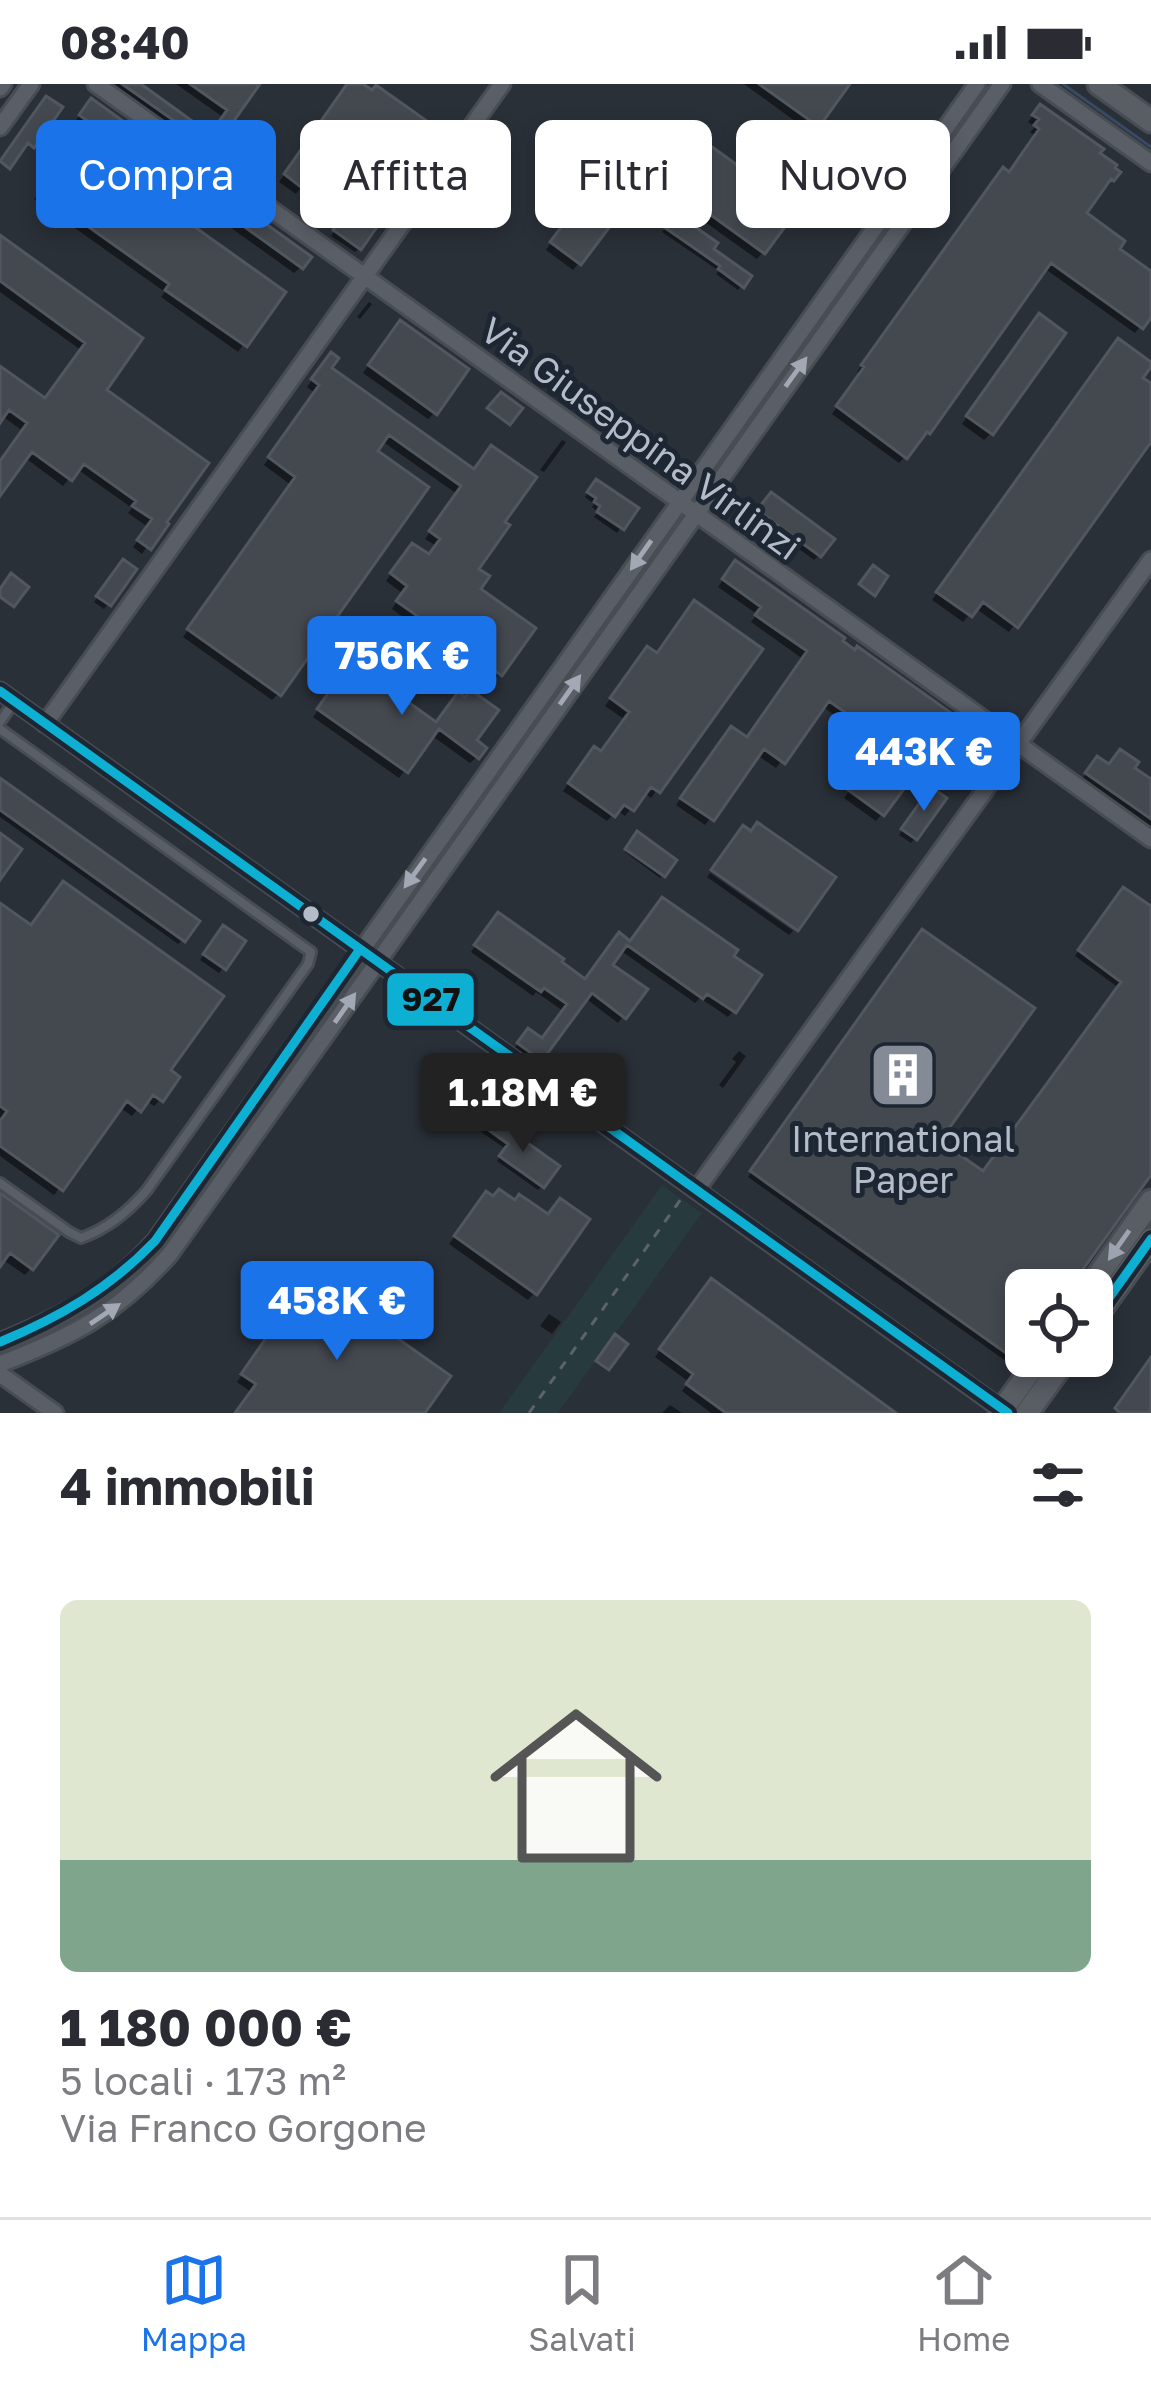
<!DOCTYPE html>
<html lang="it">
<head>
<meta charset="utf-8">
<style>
	:root { --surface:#fff; --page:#f2f2f3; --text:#2b2b33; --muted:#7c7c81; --line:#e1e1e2; --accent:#1a73e8 }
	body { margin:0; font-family:"Golos Text",sans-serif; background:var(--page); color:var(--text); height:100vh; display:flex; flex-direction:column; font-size:45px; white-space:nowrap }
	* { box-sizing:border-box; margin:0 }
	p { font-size:39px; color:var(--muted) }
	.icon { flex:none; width:66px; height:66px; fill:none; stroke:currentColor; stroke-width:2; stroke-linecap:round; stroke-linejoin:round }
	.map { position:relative; height:1329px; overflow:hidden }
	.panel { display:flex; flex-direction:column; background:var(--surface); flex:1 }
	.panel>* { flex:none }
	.top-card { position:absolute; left:36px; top:36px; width:1080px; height:108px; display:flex; gap:24px }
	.tools { position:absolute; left:1005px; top:1185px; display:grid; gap:24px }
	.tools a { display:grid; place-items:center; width:108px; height:108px; border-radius:18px; background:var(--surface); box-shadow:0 6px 18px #0003; font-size:60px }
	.price { position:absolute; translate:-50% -102px; padding:0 27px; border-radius:12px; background:var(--accent); color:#fff; font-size:39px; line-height:78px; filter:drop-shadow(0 3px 6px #0008) }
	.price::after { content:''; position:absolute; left:50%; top:72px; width:36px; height:27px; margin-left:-18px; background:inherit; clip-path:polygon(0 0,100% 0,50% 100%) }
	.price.current { background:#222; color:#fff }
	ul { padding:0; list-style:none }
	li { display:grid; align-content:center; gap:24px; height:636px; padding:0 60px }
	li span { display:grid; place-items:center; height:372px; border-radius:18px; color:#555 }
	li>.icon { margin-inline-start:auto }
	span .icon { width:216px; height:216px; fill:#fffc; stroke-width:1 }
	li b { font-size:51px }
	h2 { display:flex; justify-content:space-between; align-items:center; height:144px; padding:0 60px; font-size:51px }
	.chip { padding:0 42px; border-radius:18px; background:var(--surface); box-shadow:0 6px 18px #0003; font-size:42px; line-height:108px }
	.chip.current { background:var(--accent); color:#fff }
	.status { display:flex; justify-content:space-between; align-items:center; height:84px; padding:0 60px; background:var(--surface); direction:ltr }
	.status svg { height:33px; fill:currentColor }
	.tab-bar { display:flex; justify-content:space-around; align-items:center; height:168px; border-top:3px solid var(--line); background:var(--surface); font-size:33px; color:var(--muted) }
	.tab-bar a { display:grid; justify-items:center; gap:6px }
	.tab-bar .current { color:var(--accent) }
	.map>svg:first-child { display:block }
	.green { fill:#273a3e }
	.shadow { fill:#0007 }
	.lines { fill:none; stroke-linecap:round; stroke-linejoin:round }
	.stream { stroke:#384963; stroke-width:3 }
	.building { fill:#444950; stroke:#52575f; stroke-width:3 }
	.service-casing { stroke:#484c53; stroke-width:14 }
	.minor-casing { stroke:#484c53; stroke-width:21 }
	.secondary-casing { stroke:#484c53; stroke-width:27 }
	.path { stroke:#5d636a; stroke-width:3; stroke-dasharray:9 9; stroke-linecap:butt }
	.service { stroke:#5a5e66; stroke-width:8 }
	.minor { stroke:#5a5e66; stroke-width:15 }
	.secondary { stroke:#595d64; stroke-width:21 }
	.bus-1-casing { stroke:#1d2633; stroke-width:18 }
	.bus-1 { stroke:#0dafd3; stroke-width:9 }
	.oneway { fill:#a2a9b5 }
	.oneway2 { fill:#9da4b0 }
	.bus-dot { fill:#b4bcc9; stroke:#1d2633; stroke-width:4.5 }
	.labels { text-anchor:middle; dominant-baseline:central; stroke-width:10; stroke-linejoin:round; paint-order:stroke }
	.street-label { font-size:36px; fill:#b4bcc9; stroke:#1d2633 }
	.poi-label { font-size:36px; fill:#b4bcc9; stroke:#1d2633 }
	.line-badge { stroke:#1d2633; stroke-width:4.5 }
	.pale-badge-label { font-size:33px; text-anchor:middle; font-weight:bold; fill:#111 }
</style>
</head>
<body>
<div class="status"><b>08:40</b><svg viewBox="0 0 49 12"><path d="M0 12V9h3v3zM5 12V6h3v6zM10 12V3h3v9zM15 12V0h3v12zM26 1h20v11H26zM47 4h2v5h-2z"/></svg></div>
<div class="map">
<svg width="1151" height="1329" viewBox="0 0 1151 1329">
	<rect width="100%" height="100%" fill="#2a3038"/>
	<path class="green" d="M662 1101 702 1129 558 1329H499Z"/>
	<path class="shadow" d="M109 0H136L209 53 223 33 176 0H256L206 69Z
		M349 0H357L437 47 413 79 376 53 364 70 369 80 377 85 361 106 321 78 296 110 279 98Z
		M744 0H846L810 48Z
		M85 25 301 183 294 189 112 58 107 62 74 39Z
		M1034 30 1096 70 1112 95 1082 130 1115 165 1151 190V229L1135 249 1044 184 928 348 899 379 832 330 860 290 857 288 997 93 1008 91 1036 52 1030 48 1035 43 1028 38Z
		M68 68 282 209 238 268 161 213 165 208 34 115Z
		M702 71 763 168 757 175 671 114Z
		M635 115 644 122 637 132 628 125Z
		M579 120V179L573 186 546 166Z
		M671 136 748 193 738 206 716 190 719 187 662 148Z
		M339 140 359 164 355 168 331 152Z
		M0 155 139 255 103 306 205 379 142 470 133 463 148 443 128 429 132 424 77 385 63 402 24 373 0 407V379L23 347 2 332 0 335V286L44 317 81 266 0 208Z
		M369 218 372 220 360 235 357 233Z
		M1033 240 991 349 984 356 962 340Z
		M394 247 434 329 428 335 363 289Z
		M1112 265 1139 295 1151 303V352L1009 548 975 524 963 538 932 516Z
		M325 278 328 284 473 388 477 506 500 590 493 597 392 525 402 509 386 497 406 469 429 473 436 462 425 455 457 410 382 357 278 610 272 616 183 553 291 401 264 381 315 309 307 303Z
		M562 356 566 358 544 388 540 386Z
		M592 403 635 425 617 449 594 433 598 428 592 423 594 420 585 413Z
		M767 416 819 471 814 476 755 432Z
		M119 483 133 486 104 525 94 518Z
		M729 487 957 696 951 702 922 682 876 737 844 714 880 664 822 622 776 684 757 671 705 741 676 721 725 652 746 656 803 575 751 538 757 530 718 503Z
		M759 566 651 714 643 708 625 732 617 726 607 737 563 707 588 673 600 670 624 635 605 622 641 572Z
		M344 588 435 641 473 657 477 673 470 679 431 651 399 694 313 633Z
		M1091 682 1131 684 1151 698V745L1081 697Z
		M0 698 183 856 178 860 0 733Z
		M927 711 915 754 911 759 899 751Z
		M638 751 673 776 660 794 625 768Z
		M710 789 793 847 789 851 707 793Z
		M1119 811 1151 826V1086L1065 1206H1026V1259L1010 1280 748 1093 918 854 936 1058 982 1091 1119 904 1075 872Z
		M657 822 733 927 728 933 700 914 695 919 620 866 609 881 643 906 618 939 585 914 534 981 513 966 523 953 541 957 563 927 536 908 533 912 471 868 492 837 584 898 613 858 629 860Z
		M0 823 166 987 160 1016 154 1022 145 1016 132 1032 119 1023 54 1111 0 1072V1039L3 1035 0 1033Z
		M219 849 242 858 219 889 200 876Z
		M739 967 746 972 723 1004 719 1001 736 978 732 975Z
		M491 1036 542 1102 538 1106 497 1077 506 1065 481 1048Z
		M0 1112 31 1184 25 1191 2 1175 0 1178Z
		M480 1117 534 1209 528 1216 449 1160Z
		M303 1203 422 1329H237L251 1308 237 1298Z
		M704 1205 891 1329H711L682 1307 689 1298 655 1273Z
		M549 1230 561 1238 552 1250 540 1242Z
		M670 1321 682 1329H662Z"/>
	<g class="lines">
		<path class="stream" d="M1063 0 1151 63"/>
	</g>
	<path class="building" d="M122 0H141L210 50 227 26 190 0H260L214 65Z
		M347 0H363L372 6 376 1 441 47 422 74 384 47 368 69 376 75 373 79 381 85 370 101 328 72 305 106 284 90Z
		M759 0H850L819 43Z
		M46 12 63 23 34 64 28 59 10 85 0 77Z
		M91 14 312 173 303 185 120 53 116 58 79 31Z
		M1040 20 1104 65 1100 69 1117 81 1115 84 1121 88 1114 97 1111 95 1087 129 1125 157 1120 165 1151 187V234L1143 245 1051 179 930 350 927 348 907 375 836 322 864 283 861 281 1003 83 1009 88 1039 45 1034 41 1039 35 1032 31Z
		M74 57 286 208 247 263 165 206 169 200 38 107Z
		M708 60 798 125 765 170 676 106Z
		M586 110 617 133 581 181 550 158Z
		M370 119 386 130 361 166 333 146 344 131 355 140Z
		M674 128 718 159 714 165 752 192 744 204 718 185 720 182 664 143Z
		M0 151 143 254 107 306 209 379 167 438 169 440 151 466 137 456 152 435 132 422 136 417 84 380 72 397 32 368 0 412V377L27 339 9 326 0 339V282L45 314 85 259 0 197Z
		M1039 229 1066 249 993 351 966 332Z
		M400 236 469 285 437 331 368 281Z
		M1118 254 1151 278V283L1143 294 1151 299V358L1018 544 983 518 972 533 936 508Z
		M331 268 339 274 332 284 474 385 491 361 537 393 505 438 510 441 479 485 490 492 481 505 536 544 502 592 396 517 407 502 390 489 412 459 429 470 440 455 429 447 461 402 389 351 378 367 429 403 281 612 187 545 295 393 268 373 319 301 311 295Z
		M501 308 523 324 510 341 487 324Z
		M596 395 639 424 624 446 597 428 600 422 594 418 596 414 587 408Z
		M771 408 835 455 821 473 757 426Z
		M123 475 137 485 111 522 96 512Z
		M735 476 845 554 843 557 855 566 857 562 989 656 960 698 929 676 924 684 921 682 884 732 848 706 884 656 829 617 785 680 764 665 714 737 680 714 731 642 747 653 807 567 755 531 761 523 722 495Z
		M873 481 888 492 875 512 859 500Z
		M11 489 29 503 14 523 0 513V505Z
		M694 516 763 565 660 709 651 703 634 727 624 721 615 733 568 699 594 662 601 667 629 628 610 614 647 562 657 569Z
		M351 577 436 638 458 608 465 613 471 606 499 626 477 656 487 664 479 675 439 645 408 689 317 625Z
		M1120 665 1139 678 1135 684 1151 695V735L1085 689 1097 672 1109 680Z
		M0 694 200 837 185 858 0 726Z
		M931 703 947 714 917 756 901 745Z
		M757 738 836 793 798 847 711 786 743 741 751 747Z
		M637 747 677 776 665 793 625 765Z
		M0 749 22 765 0 796Z
		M63 797 224 912 171 986 180 993 163 1018 153 1011 141 1028 127 1017 63 1107 0 1062V1037L7 1027 0 1022V819L31 841Z
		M1123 803 1151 822V1091L1068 1206H1026V1264L1017 1277 750 1087 922 845 1035 924 940 1057 983 1087 1121 898 1078 866Z
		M662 813 738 866 734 872 762 891 736 929 707 910 703 915 627 861 613 881 648 905 626 935 592 909 542 977 517 959 528 944 542 954 567 920 544 904 541 908 474 861 498 828 564 875 562 878 585 895 619 848 630 857Z
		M223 841 246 857 226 886 203 870Z
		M490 1032 560 1082 544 1104 499 1072 508 1060 483 1042Z
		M499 1105 515 1116 519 1110 548 1130 560 1114 590 1135 537 1211 454 1152 486 1107 493 1112Z
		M0 1109 59 1151 33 1186 10 1169 0 1183Z
		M309 1192 451 1292 425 1329H235L256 1300 241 1290Z
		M711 1194 896 1329H726L686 1300 693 1290 659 1265Z
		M615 1250 628 1260 609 1286 596 1277Z
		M1151 1273V1329H1120L1115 1324Z"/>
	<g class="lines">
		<defs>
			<path id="service" d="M0 638 13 619
				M0 645 311 868 308 880 147 1106C129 1127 107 1145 81 1154L69 1148 0 1099"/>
			<path id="minor" d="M96 0 1151 755
				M1040 0 1151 79
				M0 4 3 0
				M0 43 31 0
				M0 607 1007 1329
				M45 640 502 0
				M697 1105 1151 476
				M0 1258C64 1232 108 1209 155 1157L977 0
				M0 1280C73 1252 117 1230 170 1170L1002 0
				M0 1290 55 1329"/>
			<path id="secondary" d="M1099 0 1151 37
				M1088 1206 1151 1117
				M1092 1238 1151 1155
				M1000 1329 1041 1272
				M1027 1329 1068 1272"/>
		</defs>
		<use href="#service" class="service-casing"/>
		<use href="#minor" class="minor-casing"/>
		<use href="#secondary" class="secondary-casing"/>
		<path class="path" d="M529 1329 681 1115"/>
		<use href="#service" class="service"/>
		<use href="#minor" class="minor"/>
		<use href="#secondary" class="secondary"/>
		<defs>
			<path id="bus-1" d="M0 607 1008 1329
				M1092 1238 1151 1155
				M0 1258C60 1233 110 1204 155 1157L360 865"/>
		</defs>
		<use href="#bus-1" class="bus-1-casing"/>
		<use href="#bus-1" class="bus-1"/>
	</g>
	<defs><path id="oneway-solid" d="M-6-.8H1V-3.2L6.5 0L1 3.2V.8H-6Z" transform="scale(3)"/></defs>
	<g class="oneway">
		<use href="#oneway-solid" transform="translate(796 288) rotate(-54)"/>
		<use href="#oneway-solid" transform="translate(641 471) rotate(125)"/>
		<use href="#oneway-solid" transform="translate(570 606) rotate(-55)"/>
		<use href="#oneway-solid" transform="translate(415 789) rotate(126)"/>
		<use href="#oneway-solid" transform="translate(345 924) rotate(-55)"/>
		<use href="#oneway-solid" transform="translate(105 1230) rotate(-34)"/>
	</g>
	<use class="oneway2" href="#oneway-solid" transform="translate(1119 1161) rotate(125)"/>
	<defs>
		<symbol id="building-square" viewBox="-11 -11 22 22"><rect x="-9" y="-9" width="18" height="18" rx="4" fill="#848b96" stroke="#1d2633"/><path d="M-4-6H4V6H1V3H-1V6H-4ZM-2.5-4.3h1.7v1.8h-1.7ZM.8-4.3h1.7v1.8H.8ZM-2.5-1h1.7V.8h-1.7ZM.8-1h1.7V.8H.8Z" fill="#fff"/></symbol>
	</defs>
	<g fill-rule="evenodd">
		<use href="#building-square" x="865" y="953" width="76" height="76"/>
	</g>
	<circle class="bus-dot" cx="311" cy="830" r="10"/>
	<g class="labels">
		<g class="street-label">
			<text transform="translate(641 354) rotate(36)">Via Giuseppina Virlinzi</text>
		</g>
		<g class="poi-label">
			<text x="903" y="1054">International<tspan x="903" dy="41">Paper</tspan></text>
		</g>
	</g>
	<rect class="line-badge" x="385" y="887" width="91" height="57" rx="12" fill="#0dafd3"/>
	<g class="pale-badge-label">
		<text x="431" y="927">927</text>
	</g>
</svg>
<div class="tools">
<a><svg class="icon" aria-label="locate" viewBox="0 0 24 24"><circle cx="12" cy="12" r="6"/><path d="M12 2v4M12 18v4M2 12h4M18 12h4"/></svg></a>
</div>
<b class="price" style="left:402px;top:634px">756K €</b>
<b class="price" style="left:924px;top:730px">443K €</b>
<b class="price current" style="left:523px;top:1071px">1.18M €</b>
<b class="price" style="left:337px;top:1279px">458K €</b>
<div class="top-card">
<a class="chip current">Compra</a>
<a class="chip">Affitta</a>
<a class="chip">Filtri</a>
<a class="chip">Nuovo</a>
</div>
</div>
<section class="panel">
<h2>4 immobili<svg class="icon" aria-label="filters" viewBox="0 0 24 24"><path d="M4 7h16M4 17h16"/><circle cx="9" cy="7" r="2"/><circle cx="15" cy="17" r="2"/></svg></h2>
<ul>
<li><span style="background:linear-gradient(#dfe7d0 70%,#7fa58c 0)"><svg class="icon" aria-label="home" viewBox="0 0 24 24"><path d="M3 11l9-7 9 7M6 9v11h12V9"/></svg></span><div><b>1 180 000 €</b><p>5 locali · 173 m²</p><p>Via Franco Gorgone</p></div></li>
</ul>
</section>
<nav class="tab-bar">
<a class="current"><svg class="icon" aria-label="map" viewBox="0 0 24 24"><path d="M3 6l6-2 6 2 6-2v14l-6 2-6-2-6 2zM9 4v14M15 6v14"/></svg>Mappa</a>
<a><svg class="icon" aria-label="saved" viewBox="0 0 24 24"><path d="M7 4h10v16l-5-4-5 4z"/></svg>Salvati</a>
<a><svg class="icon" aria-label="home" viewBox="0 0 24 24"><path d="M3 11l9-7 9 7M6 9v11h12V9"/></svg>Home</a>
</nav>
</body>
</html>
